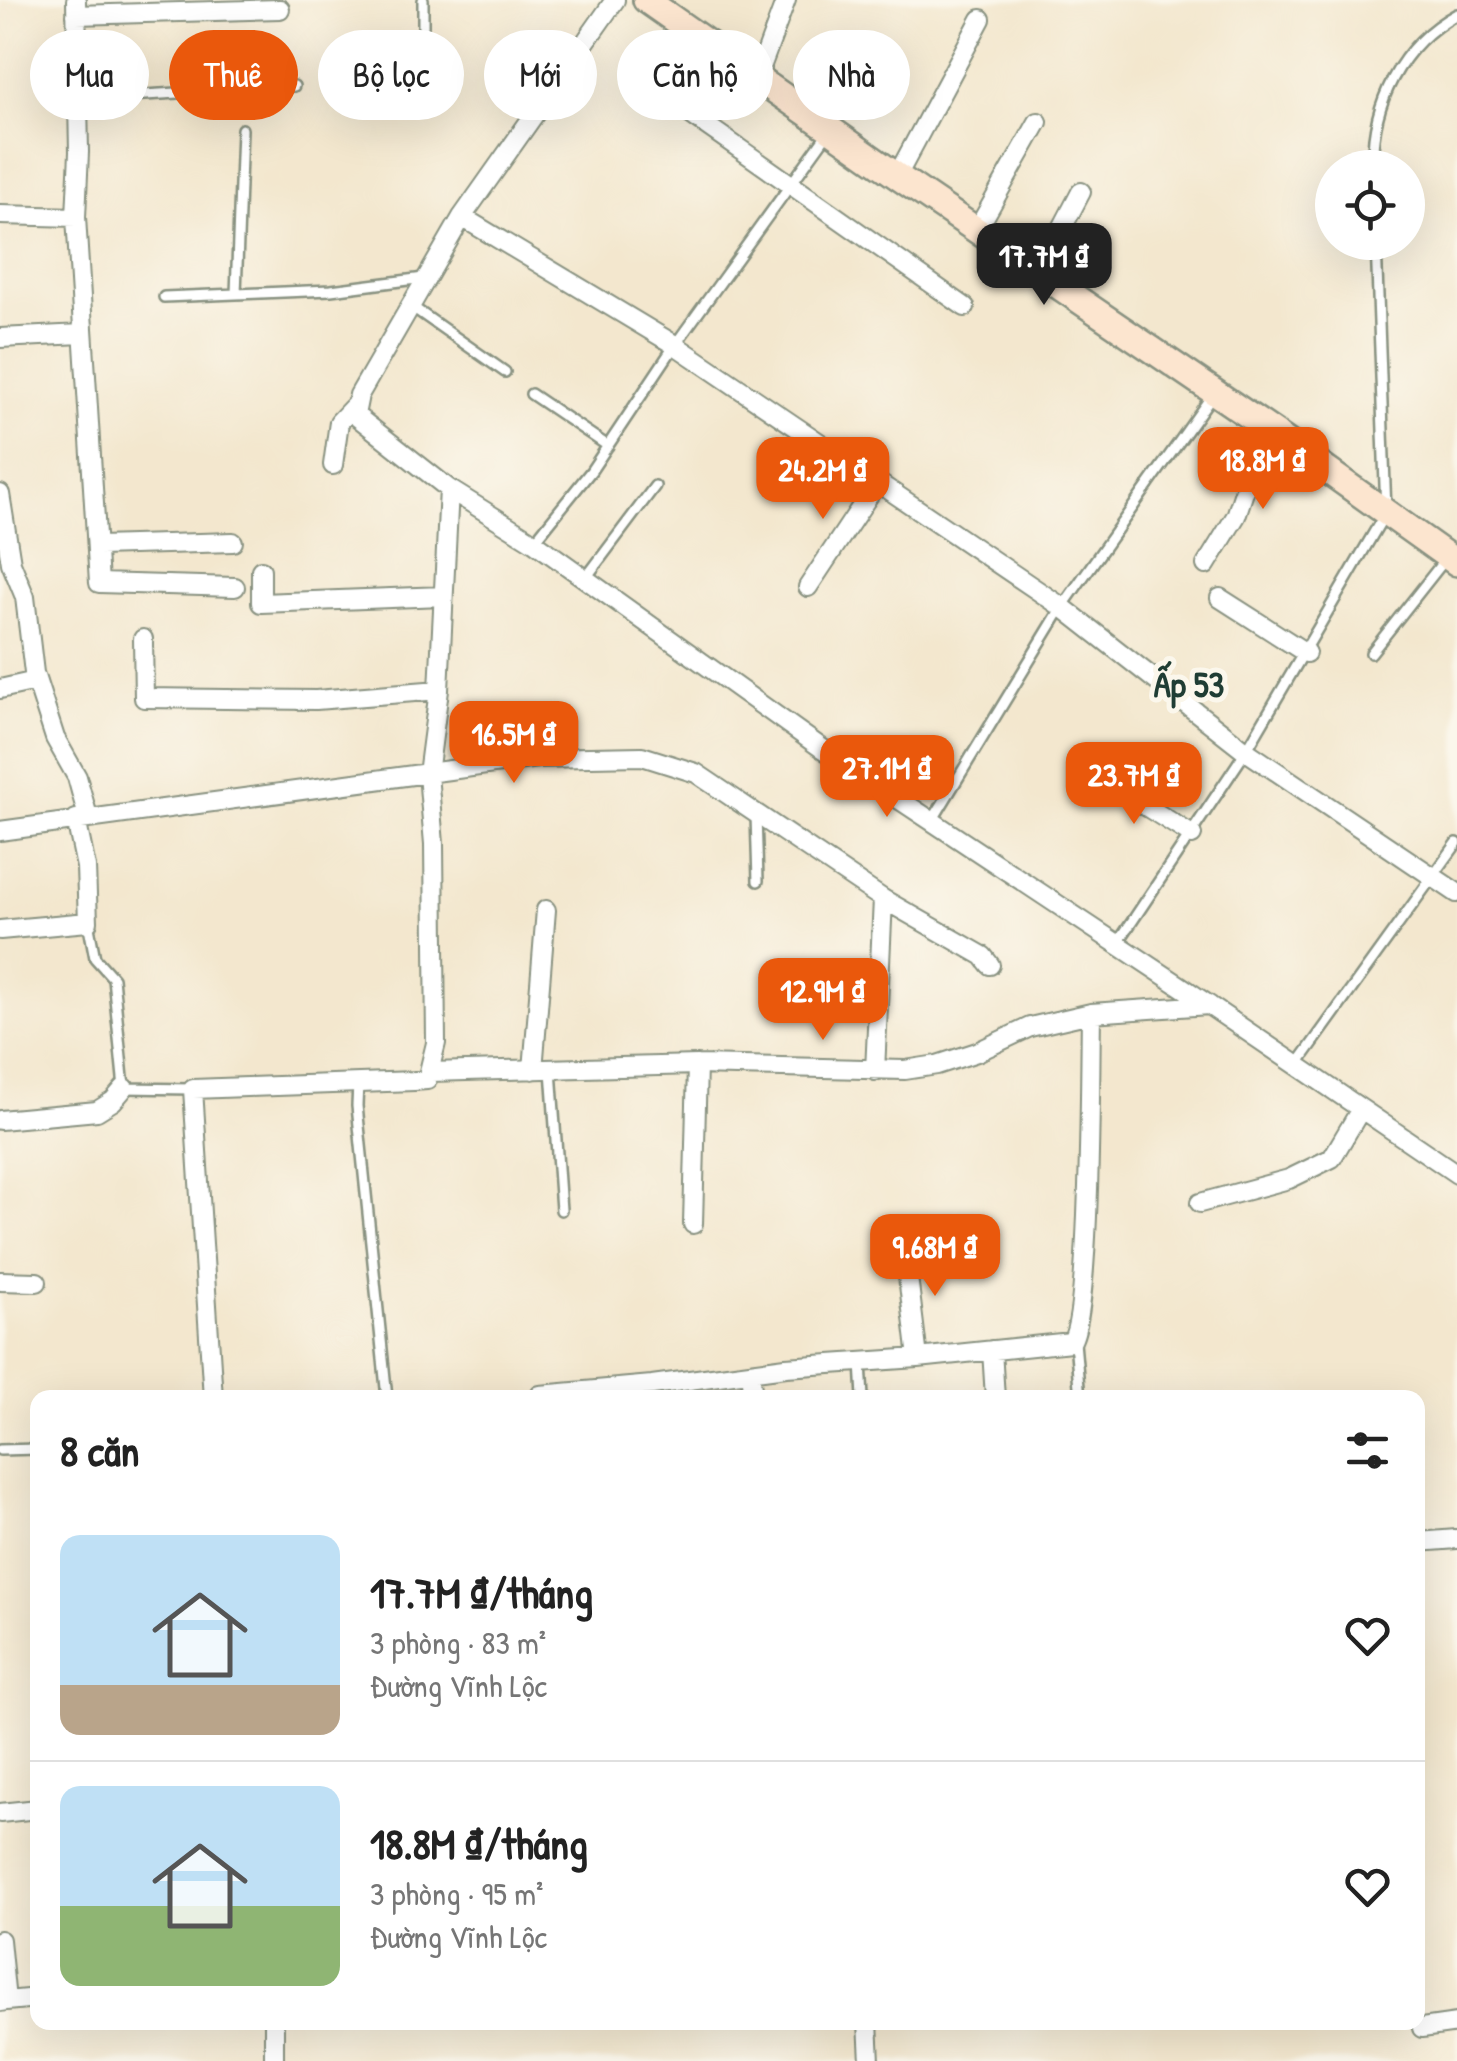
<!DOCTYPE html>
<html lang="vi">
<head>
<meta charset="utf-8">
<style>
	:root { --surface:#fff; --page:#f6f6f6; --text:#222; --muted:#767676; --line:#e0e0e0; --accent:#ea580c }
	body { margin:0; font-family:"Patrick Hand",sans-serif; background:var(--page); color:var(--text); height:100vh; display:flex; flex-direction:column; font-size:38px; white-space:nowrap }
	* { box-sizing:border-box; margin:0 }
	p { font-size:32px; color:var(--muted) }
	.icon { flex:none; width:55px; height:55px; fill:none; stroke:currentColor; stroke-width:2; stroke-linecap:round; stroke-linejoin:round }
	.map { position:relative; flex:1; overflow:hidden }
	.panel { position:absolute; left:30px; top:1390px; width:1395px; height:640px; display:flex; flex-direction:column; background:var(--surface); border-radius:20px; box-shadow:0 10px 40px #0002 }
	.panel>* { flex:none }
	.banner { position:absolute; left:30px; top:30px; width:1398px; height:90px; display:flex; gap:20px }
	.fabs { position:absolute; left:1315px; top:150px; display:grid; gap:20px }
	.fabs a { display:grid; place-items:center; width:110px; height:110px; border-radius:50%; background:var(--surface); box-shadow:0 10px 40px #0002; font-size:50px }
	.price { position:absolute; translate:-50% -85px; padding:0 22px; border-radius:20px; background:var(--accent); color:#fff; font-size:32px; line-height:65px; filter:drop-shadow(0 2px 5px #0008) }
	.price::after { content:''; position:absolute; left:50%; top:60px; width:30px; height:22px; margin-left:-15px; background:inherit; clip-path:polygon(0 0,100% 0,50% 100%) }
	.price.current { background:#222; color:#fff }
	ul { padding:0; list-style:none }
	li { display:flex; align-items:center; gap:30px; height:250px; padding:0 30px }
	li+li { border-top:2px solid var(--line) }
	li span { display:grid; place-items:center; flex:none; width:280px; height:200px; border-radius:20px; color:#555 }
	li>.icon { margin-inline-start:auto }
	span .icon { width:120px; height:120px; fill:#fffc; stroke-width:1 }
	li b { font-size:42px }
	h2 { display:flex; justify-content:space-between; align-items:center; height:120px; padding:0 30px; font-size:42px }
	.tag { padding:0 35px; border-radius:45px; background:var(--surface); box-shadow:0 10px 40px #0002; font-size:35px; line-height:90px }
	.tag.current { background:var(--accent); color:#fff }
	.map>svg:first-child { display:block }
	.lines { fill:none; stroke-linecap:round; stroke-linejoin:round }
	.lane-casing { stroke:#899281; stroke-width:14 }
	.street-casing { stroke:#899281; stroke-width:22 }
	.secondary-casing { stroke:#899281; stroke-width:30 }
	.lane { stroke:#fff; stroke-width:9 }
	.street { stroke:#fff; stroke-width:18 }
	.secondary { stroke:#fce5cf; stroke-width:25 }
	.labels { text-anchor:middle; dominant-baseline:central; stroke-width:10; stroke-linejoin:round; paint-order:stroke }
	.neighbourhood-label { font-size:35px; font-weight:bold; fill:#1f3d34; stroke:#fbf7ec }
</style>
</head>
<body>
<div class="map">
<svg width="1457" height="2061" viewBox="0 0 1457 2061">
	<rect width="100%" height="100%" fill="#fbf7ec"/>
	<filter id="ink" filterUnits="userSpaceOnUse"><feTurbulence type="fractalNoise" baseFrequency=".01" numOctaves="2"/><feDisplacementMap in="SourceGraphic" scale="20" xChannelSelector="R" yChannelSelector="G"/><feConvolveMatrix kernelMatrix="1 2 1 2 8 2 1 2 1" color-interpolation-filters="sRGB"/></filter>
	<filter id="wash" filterUnits="userSpaceOnUse"><feTurbulence type="fractalNoise" baseFrequency=".0048" numOctaves="4" result="noise"/><feDisplacementMap in="SourceGraphic" scale="40" xChannelSelector="R" yChannelSelector="G"/><feGaussianBlur stdDeviation="2.25" result="paint"/><feColorMatrix in="noise" values="0 0 0 0 0 0 0 0 0 0 0 0 0 0 0 0 0 1.4 0 .05"/><feComposite in="paint" operator="in"/></filter>
	<g filter="url(#wash)">
		<rect width="100%" height="100%" fill="#f3e7ce"/>
	</g>
	<g filter="url(#ink)">
		<g class="lines">
			<defs>
				<path id="lane" d="M423 0V27
					M78 99 294 86
					M242 129 236 294 331 290 424 278
					M1373 168C1370 105 1401 44 1457 14
					M164 297 236 294
					M411 306 505 372
					M531 394 608 446
					M534 542 591 471 675 345 830 130
					M585 579 655 486
					M1371 653 1447 557
					M756 815 758 881
					M932 821 1062 607 1213 394
					M88 922 95 958 113 978 124 1088 192 1089
					M1117 944 1246 751 1386 512 1376 242
					M1297 1065 1457 843
					M551 1070 561 1210
					M358 1083 357 1106 387 1398
					M1075 1342 1080 1398
					M861 1362 863 1398
					M0 1450 38 1449"/>
				<path id="street" d="M76 0 79 152 76 217 99 583 235 587
					M615 0 462 217 359 395 355 415 449 489 534 542 820 747 1185 989 1457 1174
					M76 15 280 9
					M757 78 786 0
					M644 82 660 91 676 89 708 45
					M676 89 677 100 683 109 965 307
					M897 176 981 19
					M0 215 76 217
					M462 217 675 345 1062 607 1246 751 1457 893
					M977 230 1038 122
					M1039 272 1081 192
					M0 338 82 334
					M333 465 339 422 357 403
					M0 494 11 563 25 597 34 673 55 738 77 777 88 817
					M99 546 233 542
					M1206 565 1236 516 1250 474 1276 434
					M261 570V603L443 596
					M808 587 877 483
					M1220 598 1306 653
					M143 639 144 698 316 700 439 690
					M0 689 36 681
					M1102 779 1192 835
					M0 831 538 758 642 756 696 773 883 899 983 956 990 965
					M0 930 88 922 86 867 76 819
					M533 1070 546 910
					M875 1071 883 899
					M430 1072 697 1065 905 1070 937 1065 977 1052 1030 1027 1091 1013 1209 1005
					M0 1120 97 1111 113 1101 124 1088
					M1200 1203 1289 1179 1332 1158 1361 1109
					M693 1224 697 1065
					M904 1244 918 1358
					M0 1281 37 1282
					M992 1350 995 1398
					M750 1372 753 1398
					M540 1395 652 1385 786 1367 918 1358 1071 1342C1091 1318 1090 1061 1091 1013
					M213 1398 193 1089 414 1081 427 1080 436 1043 434 844 428 774 439 690 449 489
					M1418 1542 1457 1539
					M0 1813 38 1809
					M0 1940 6 2001 0 2002
					M6 2001 38 1998
					M274 2022V2061
					M868 2022 870 2061
					M1422 2028 1457 2023"/>
				<path id="secondary" d="M646 0 897 176 1276 434 1457 563"/>
			</defs>
			<use href="#lane" class="lane-casing"/>
			<use href="#street" class="street-casing"/>
			<use href="#secondary" class="secondary-casing"/>
			<use href="#lane" class="lane"/>
			<use href="#street" class="street"/>
			<use href="#secondary" class="secondary"/>
		</g>
	</g>
	<g class="labels">
		<g class="neighbourhood-label">
			<text x="1189" y="684">Ấp 53</text>
		</g>
	</g>
</svg>
<div class="fabs">
<a><svg class="icon" aria-label="locate" viewBox="0 0 24 24"><circle cx="12" cy="12" r="6"/><path d="M12 2v4M12 18v4M2 12h4M18 12h4"/></svg></a>
</div>
<b class="price current" style="left:1044px;top:308px">17.7M ₫</b>
<b class="price" style="left:1263px;top:512px">18.8M ₫</b>
<b class="price" style="left:823px;top:522px">24.2M ₫</b>
<b class="price" style="left:514px;top:786px">16.5M ₫</b>
<b class="price" style="left:887px;top:820px">27.1M ₫</b>
<b class="price" style="left:1134px;top:827px">23.7M ₫</b>
<b class="price" style="left:823px;top:1043px">12.9M ₫</b>
<b class="price" style="left:935px;top:1299px">9.68M ₫</b>
<div class="banner">
<a class="tag">Mua</a>
<a class="tag current">Thuê</a>
<a class="tag">Bộ lọc</a>
<a class="tag">Mới</a>
<a class="tag">Căn hộ</a>
<a class="tag">Nhà</a>
</div>
<section class="panel">
<h2>8 căn<svg class="icon" aria-label="filters" viewBox="0 0 24 24"><path d="M4 7h16M4 17h16"/><circle cx="9" cy="7" r="2"/><circle cx="15" cy="17" r="2"/></svg></h2>
<ul>
<li><span style="background:linear-gradient(#bfe0f5 75%,#b9a48a 0)"><svg class="icon" aria-label="home" viewBox="0 0 24 24"><path d="M3 11l9-7 9 7M6 9v11h12V9"/></svg></span><div><b>17.7M ₫/tháng</b><p>3 phòng · 83 m²</p><p>Đường Vĩnh Lộc</p></div><svg class="icon" aria-label="heart" viewBox="0 0 24 24"><path d="M12 20l-8-8c-3-5 5-10 8-4 3-6 11-1 8 4z"/></svg></li>
<li><span style="background:linear-gradient(#bfe0f5 60%,#8fb573 0)"><svg class="icon" aria-label="home" viewBox="0 0 24 24"><path d="M3 11l9-7 9 7M6 9v11h12V9"/></svg></span><div><b>18.8M ₫/tháng</b><p>3 phòng · 95 m²</p><p>Đường Vĩnh Lộc</p></div><svg class="icon" aria-label="heart" viewBox="0 0 24 24"><path d="M12 20l-8-8c-3-5 5-10 8-4 3-6 11-1 8 4z"/></svg></li>
</ul>
</section>
</div>
</body>
</html>
